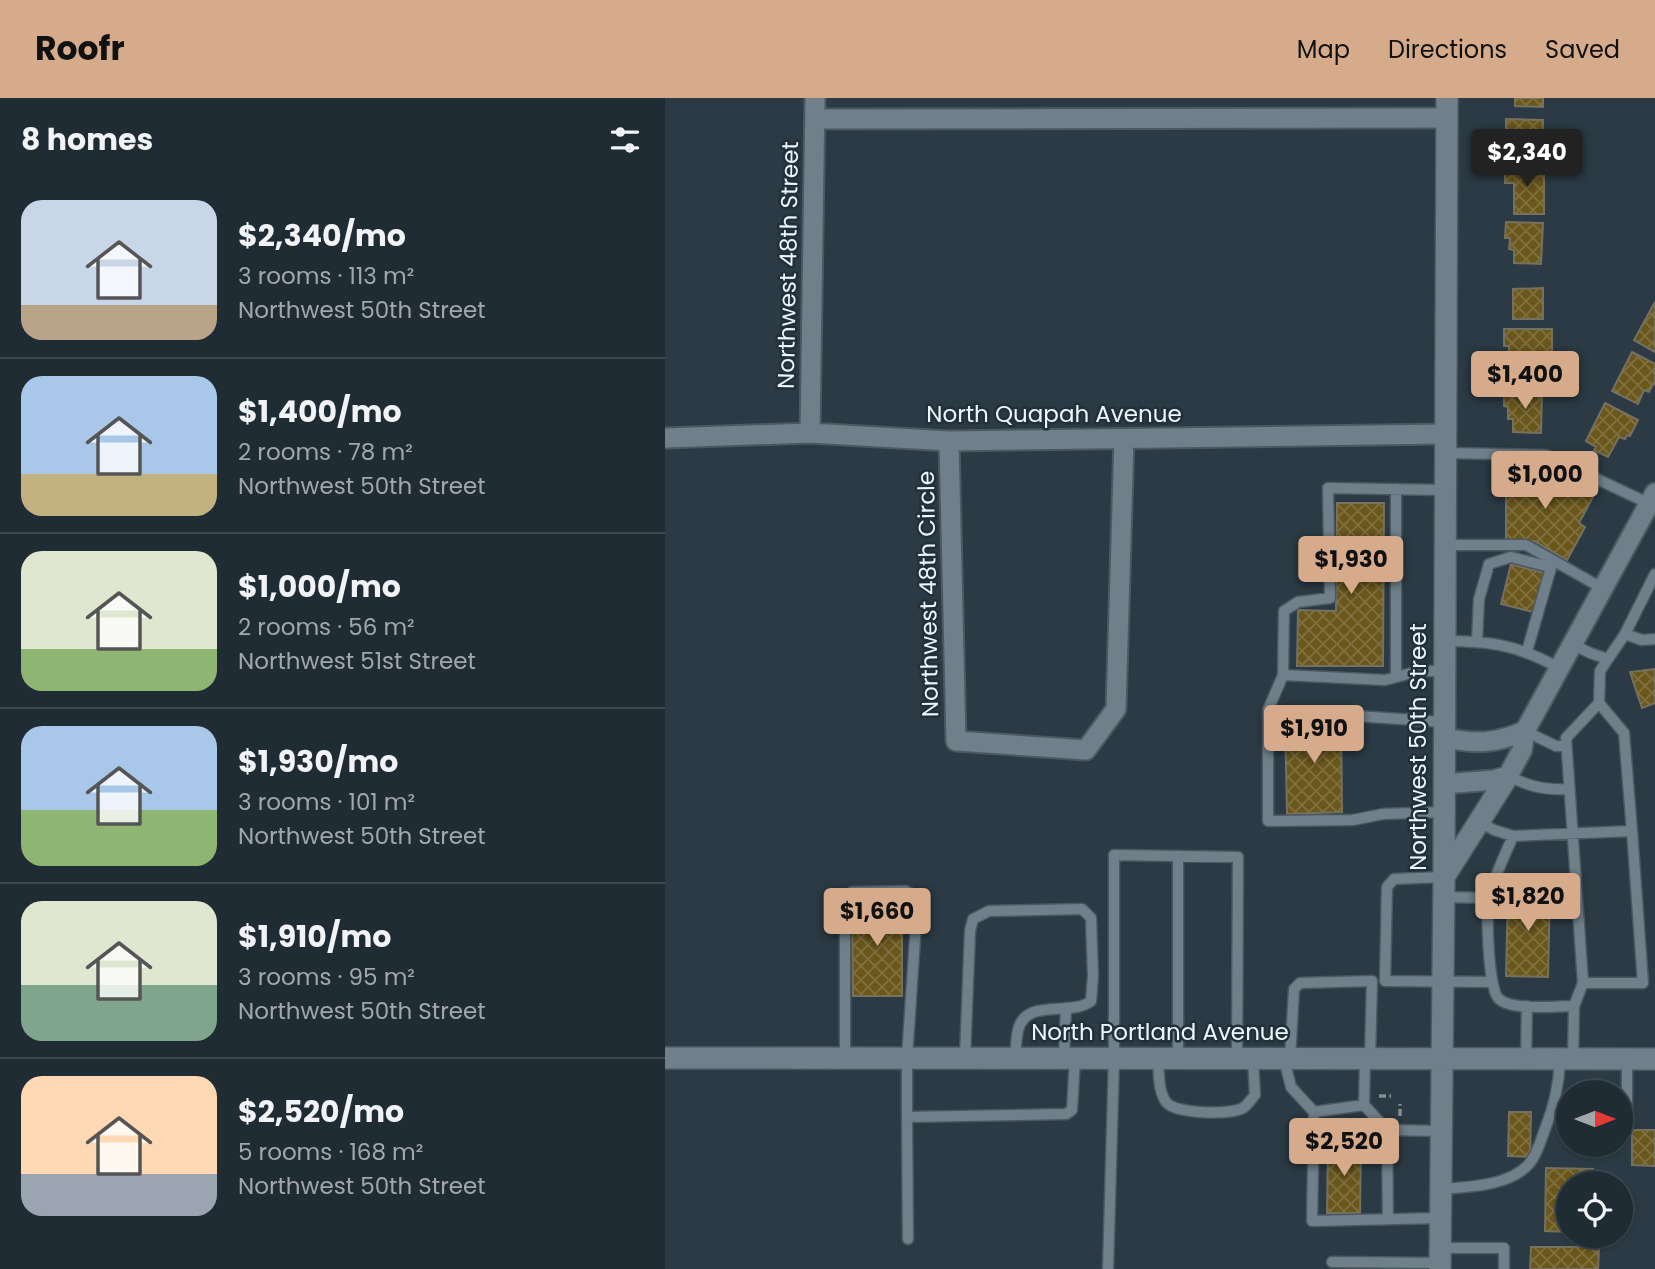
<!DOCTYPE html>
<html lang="en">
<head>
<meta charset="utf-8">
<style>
	:root { --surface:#202c33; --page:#28343b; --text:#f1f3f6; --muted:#a2a7ac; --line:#3d484e; --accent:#d6ab8b }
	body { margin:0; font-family:Poppins,sans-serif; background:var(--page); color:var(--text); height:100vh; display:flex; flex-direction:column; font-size:26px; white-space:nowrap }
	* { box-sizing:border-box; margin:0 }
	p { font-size:23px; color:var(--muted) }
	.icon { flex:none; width:38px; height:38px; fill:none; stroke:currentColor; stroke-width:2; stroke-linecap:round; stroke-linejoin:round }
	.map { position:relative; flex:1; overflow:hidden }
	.side { display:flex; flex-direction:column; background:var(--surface); width:665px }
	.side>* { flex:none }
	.needle { width:46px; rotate:90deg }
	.controls { position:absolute; left:891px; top:982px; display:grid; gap:14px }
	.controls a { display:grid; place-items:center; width:77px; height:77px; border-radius:50%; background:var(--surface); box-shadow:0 2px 5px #0004,0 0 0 2px var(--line); font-size:35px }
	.price { position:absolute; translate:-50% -60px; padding:0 16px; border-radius:7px; background:var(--accent); color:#111; font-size:23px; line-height:46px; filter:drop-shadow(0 2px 4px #0008) }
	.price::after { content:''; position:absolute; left:50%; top:42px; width:21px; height:16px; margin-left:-10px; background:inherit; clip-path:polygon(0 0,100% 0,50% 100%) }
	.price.selected { background:#222; color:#fff }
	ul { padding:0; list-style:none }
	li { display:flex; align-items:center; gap:21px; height:175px; padding:0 21px }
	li+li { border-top:2px solid var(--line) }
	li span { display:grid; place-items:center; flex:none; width:196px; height:140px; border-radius:21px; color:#555 }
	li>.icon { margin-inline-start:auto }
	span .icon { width:84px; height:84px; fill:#fffc; stroke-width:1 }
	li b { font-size:30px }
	h2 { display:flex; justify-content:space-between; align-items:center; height:84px; padding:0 21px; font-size:30px }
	header { display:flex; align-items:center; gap:42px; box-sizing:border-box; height:98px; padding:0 35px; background:var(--accent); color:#111 }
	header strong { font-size:33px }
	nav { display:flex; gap:38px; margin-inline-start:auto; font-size:24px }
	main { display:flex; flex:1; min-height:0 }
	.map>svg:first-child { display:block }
	.building { fill:url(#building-cross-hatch); stroke:#76705f; stroke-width:2 }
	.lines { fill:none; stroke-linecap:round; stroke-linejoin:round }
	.service-casing { stroke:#4c5861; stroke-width:13 }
	.minor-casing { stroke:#4c5861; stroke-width:23 }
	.secondary-casing { stroke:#4c5861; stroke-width:24 }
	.path { stroke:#849098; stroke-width:3.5; stroke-dasharray:7 3.5; stroke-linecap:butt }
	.service { stroke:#6f808b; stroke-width:10 }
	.minor { stroke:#6f808b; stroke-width:19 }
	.secondary { stroke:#6f808b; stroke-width:21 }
	.labels { text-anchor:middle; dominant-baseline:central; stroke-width:5; stroke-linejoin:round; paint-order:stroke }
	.street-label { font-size:23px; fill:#edf6fc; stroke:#213039 }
</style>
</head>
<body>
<header>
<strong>Roofr</strong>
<nav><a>Map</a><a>Directions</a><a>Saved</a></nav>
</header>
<main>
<section class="side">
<h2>8 homes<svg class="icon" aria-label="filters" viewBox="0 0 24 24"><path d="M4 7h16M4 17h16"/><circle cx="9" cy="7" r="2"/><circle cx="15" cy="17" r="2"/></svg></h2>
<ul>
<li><span style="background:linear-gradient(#c9d6e8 75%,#b9a48a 0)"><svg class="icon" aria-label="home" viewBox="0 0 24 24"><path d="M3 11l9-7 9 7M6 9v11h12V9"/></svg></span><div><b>$2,340/mo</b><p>3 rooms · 113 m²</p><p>Northwest 50th Street</p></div></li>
<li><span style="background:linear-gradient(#a9c7e8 70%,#c2b280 0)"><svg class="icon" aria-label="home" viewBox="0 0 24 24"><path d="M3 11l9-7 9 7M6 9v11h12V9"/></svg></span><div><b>$1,400/mo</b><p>2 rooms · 78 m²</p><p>Northwest 50th Street</p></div></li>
<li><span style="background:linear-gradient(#dfe7d0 70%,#8fb573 0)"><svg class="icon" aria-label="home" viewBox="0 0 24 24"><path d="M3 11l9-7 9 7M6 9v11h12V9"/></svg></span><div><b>$1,000/mo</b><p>2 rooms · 56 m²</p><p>Northwest 51st Street</p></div></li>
<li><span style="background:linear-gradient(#a9c7e8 60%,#8fb573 0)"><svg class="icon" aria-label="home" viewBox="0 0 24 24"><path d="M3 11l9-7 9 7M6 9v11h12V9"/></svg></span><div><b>$1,930/mo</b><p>3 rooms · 101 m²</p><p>Northwest 50th Street</p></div></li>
<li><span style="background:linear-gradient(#dfe7d0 60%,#7fa58c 0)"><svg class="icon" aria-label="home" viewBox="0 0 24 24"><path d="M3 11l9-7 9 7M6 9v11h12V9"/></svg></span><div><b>$1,910/mo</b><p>3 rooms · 95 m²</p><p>Northwest 50th Street</p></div></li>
<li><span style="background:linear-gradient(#ffd9b3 70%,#9aa5b1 0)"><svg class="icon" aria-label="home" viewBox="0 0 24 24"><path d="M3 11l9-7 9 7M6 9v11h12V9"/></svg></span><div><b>$2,520/mo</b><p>5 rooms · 168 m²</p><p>Northwest 50th Street</p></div></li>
</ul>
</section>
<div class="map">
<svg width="990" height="1171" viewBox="0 0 990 1171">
	<defs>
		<pattern id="building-cross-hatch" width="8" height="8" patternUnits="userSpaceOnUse" patternTransform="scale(1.75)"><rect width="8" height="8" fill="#6a571c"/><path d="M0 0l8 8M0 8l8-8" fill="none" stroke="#80703e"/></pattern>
	</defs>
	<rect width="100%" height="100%" fill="#2b3a44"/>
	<path class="building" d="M850 0H878V9L850 8Z
		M841 21 878 22 877 62 849 61 850 46H844V36L841 35Z
		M840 69H879V116H849V85H840Z
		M841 124 878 125 876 166 849 165V152L844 151 845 140H840Z
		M878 190V221H848V191Z
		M990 204V254L969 242Z
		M839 231H887V274H848V259H844V248H839Z
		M967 254 990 266V287L988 286 984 294 979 292 973 306 947 293Z
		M839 295H877L876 335 848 334V321H843V309L839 308Z
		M940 305 973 322 965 338 962 337 960 341 954 339 943 359 929 352 931 349 921 343Z
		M841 374H887L929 397 914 425 920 429 902 462 869 443H841Z
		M672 405H719L718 568H632L633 512 671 513Z
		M846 466 882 476 872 515 836 506Z
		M990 571V605L977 610 965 574Z
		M676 619 677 714 622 716 620 620Z
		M843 791 885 792 883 879 841 878Z
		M187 802H237V898H188Z
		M844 1014H866L865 1059 843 1058Z
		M967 1032H990V1068L967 1067Z
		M663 1046H696L695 1115H662Z
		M881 1070 928 1071V1085H903V1134L880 1133Z
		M866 1149H934L933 1171H865Z"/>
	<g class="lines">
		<defs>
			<path id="service" d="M780 355 881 357 985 406
				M731 391V579
				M780 447H861L937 490
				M960 536 977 542 990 541
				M779 543C825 543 853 547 894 570
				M812 543 814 501 824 466 846 459 885 469
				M907 546 925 555 943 561 935 573 934 605
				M862 553 887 466
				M943 561 960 536 990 476
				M618 577 720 582 754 573H779
				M603 612 618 577 619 513 633 504 665 500 663 390 779 392
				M779 624 603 612V723L688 722 718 716 779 714
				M860 633 891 648H901
				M843 678C866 689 879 692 904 691
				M815 724 829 732 848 738 967 733 978 885H918
				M848 738C840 757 829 779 824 799 821 814 823 892 834 901 848 913 891 908 909 908
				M513 758V960
				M779 779 729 781 722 789 720 883 827 884
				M779 799 824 800
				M399 959 401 910
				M180 960V808L182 798 187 794 241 793 250 798 252 810 242 960V1019L401 1016 407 1012 410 960
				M300 960 305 833 308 821 324 813 417 811 426 820 428 878 426 903C406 919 361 899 353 932 351 941 351 951 350 960
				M493 961C494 974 493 995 502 1005 512 1016 565 1017 578 1010 583 1007 586 1001 590 997L588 961
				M619 961 626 989 649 1014 647 1123 775 1120
				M625 961 629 891 635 885 707 883 705 960
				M700 961 699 1007 722 1032 776 1033
				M861 961 862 908
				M908 961 909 908 918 885 901 640 934 605 959 635 967 733
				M649 1014 699 1007
				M962 1018V961
				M242 1019 243 1141
				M722 1032 723 1121
				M776 1091C804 1089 844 1088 864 1066 872 1057 876 1042 880 1031 890 1007 894 987 895 961
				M776 1150H839V1171
				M667 1164 775 1165
				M443 1171 449 960V757L573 759 572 961"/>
			<path id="minor" d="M150 21 782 20
				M145 335 150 0
				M0 340 145 335 284 343 779 336
				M284 343 291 643 421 652 451 611 459 341
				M779 640C812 646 829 646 860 633
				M779 686 829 682 843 678 857 652 860 633 990 395"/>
			<path id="secondary" d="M779 779 843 678
				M0 960 990 961
				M775 1171 779 779 782 0"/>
		</defs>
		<use href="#service" class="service-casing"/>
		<use href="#minor" class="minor-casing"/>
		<use href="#secondary" class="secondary-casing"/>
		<path class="path" d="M714 998H726
			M735 1018V1006"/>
		<use href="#service" class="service"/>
		<use href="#minor" class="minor"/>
		<use href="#secondary" class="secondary"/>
	</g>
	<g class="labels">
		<g class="street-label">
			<text transform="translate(123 167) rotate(-89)">Northwest 48th Street</text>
			<text x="389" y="316">North Quapah Avenue</text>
			<text transform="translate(263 496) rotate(-91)">Northwest 48th Circle</text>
			<text transform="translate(753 649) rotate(-90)">Northwest 50th Street</text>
			<text x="495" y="934">North Portland Avenue</text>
		</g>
	</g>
</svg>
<div class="controls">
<a><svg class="needle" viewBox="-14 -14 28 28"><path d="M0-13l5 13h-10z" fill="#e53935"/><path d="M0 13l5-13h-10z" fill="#a2a7ac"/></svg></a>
<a><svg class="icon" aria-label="locate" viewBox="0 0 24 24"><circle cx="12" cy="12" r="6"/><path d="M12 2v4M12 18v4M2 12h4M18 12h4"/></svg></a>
</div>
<b class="price selected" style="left:862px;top:91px">$2,340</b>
<b class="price" style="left:860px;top:313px">$1,400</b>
<b class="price" style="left:880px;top:413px">$1,000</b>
<b class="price" style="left:686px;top:498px">$1,930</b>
<b class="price" style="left:649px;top:667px">$1,910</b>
<b class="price" style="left:863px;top:835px">$1,820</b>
<b class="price" style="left:212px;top:850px">$1,660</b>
<b class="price" style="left:679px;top:1080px">$2,520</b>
</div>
</main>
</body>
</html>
